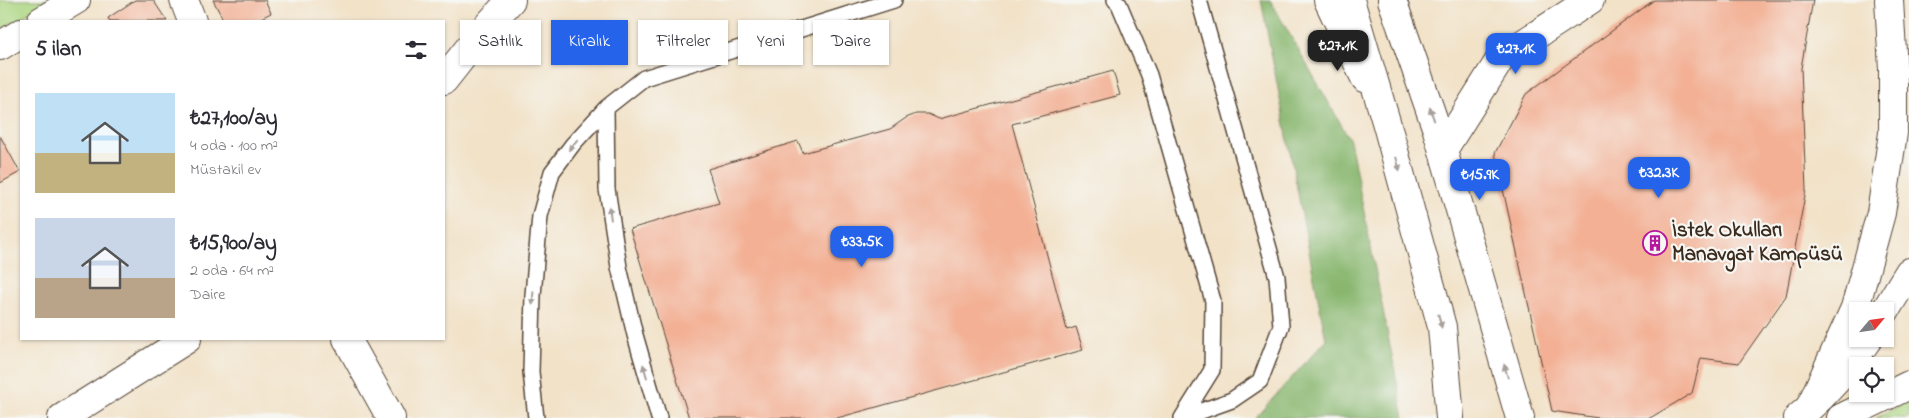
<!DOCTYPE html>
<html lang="tr">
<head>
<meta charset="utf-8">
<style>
	:root { --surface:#fff; --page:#f2f2f3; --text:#2b2b33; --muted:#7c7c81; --accent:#2563eb }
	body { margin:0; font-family:"Indie Flower",sans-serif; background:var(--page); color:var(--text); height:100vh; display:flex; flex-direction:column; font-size:19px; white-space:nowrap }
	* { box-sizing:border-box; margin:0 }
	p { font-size:16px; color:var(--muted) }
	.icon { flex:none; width:28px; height:28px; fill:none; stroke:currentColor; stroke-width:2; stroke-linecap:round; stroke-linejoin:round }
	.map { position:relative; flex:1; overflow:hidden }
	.sheet { position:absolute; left:20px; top:20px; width:425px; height:320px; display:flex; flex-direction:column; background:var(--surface); border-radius:0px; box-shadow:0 1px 4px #0004 }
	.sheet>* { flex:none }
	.guide { position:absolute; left:460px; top:20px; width:475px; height:45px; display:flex; gap:10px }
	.needle { width:32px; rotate:61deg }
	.fabs { position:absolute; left:1849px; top:302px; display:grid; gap:10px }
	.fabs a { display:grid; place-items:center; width:45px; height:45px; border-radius:0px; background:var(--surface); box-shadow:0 1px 4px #0004; font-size:25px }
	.price { position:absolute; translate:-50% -42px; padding:0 11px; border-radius:10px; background:var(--accent); color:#fff; font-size:16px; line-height:32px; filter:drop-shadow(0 1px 2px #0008) }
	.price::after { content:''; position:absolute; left:50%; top:30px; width:15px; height:11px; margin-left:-8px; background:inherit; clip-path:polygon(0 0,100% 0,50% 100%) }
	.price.on { background:#222; color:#fff }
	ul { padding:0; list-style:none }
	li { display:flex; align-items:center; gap:15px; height:125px; padding:0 15px }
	li span { display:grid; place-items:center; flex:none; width:140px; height:100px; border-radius:0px; color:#555 }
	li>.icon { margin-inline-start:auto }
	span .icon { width:60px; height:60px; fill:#fffc; stroke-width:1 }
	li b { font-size:21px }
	h2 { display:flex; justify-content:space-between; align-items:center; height:60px; padding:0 15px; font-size:21px }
	.pill { padding:0 18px; border-radius:0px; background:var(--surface); box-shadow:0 1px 4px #0004; font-size:18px; line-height:45px }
	.pill.on { background:var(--accent); color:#fff }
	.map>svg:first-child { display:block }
	.green { fill:#acd681; stroke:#748050 }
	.forest { fill:#89b76f; stroke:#627046 }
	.building { fill:#f3b094 }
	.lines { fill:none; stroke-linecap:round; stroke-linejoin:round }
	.service-casing { stroke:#564638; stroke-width:18 }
	.minor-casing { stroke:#564638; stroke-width:30 }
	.tertiary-casing { stroke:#564638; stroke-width:30 }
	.secondary-casing { stroke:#564638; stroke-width:30 }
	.service { stroke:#fff; stroke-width:15 }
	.minor { stroke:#fff; stroke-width:28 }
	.tertiary { stroke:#fff; stroke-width:28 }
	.secondary { stroke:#fff; stroke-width:28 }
	.oneway { fill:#a79f9a }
	.labels { text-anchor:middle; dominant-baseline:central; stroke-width:4.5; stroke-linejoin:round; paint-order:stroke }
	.poi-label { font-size:21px; font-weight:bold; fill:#3b2a1e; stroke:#f6f6f2; text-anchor:start }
</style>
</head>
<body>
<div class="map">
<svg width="1909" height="418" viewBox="0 0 1909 418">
	<rect width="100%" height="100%" fill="#f6f6f2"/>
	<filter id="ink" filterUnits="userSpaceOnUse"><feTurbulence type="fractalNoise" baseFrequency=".02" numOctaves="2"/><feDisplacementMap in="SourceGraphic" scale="10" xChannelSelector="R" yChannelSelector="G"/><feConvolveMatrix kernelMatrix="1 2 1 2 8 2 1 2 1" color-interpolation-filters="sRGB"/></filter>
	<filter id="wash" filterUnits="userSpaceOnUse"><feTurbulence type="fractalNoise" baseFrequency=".0096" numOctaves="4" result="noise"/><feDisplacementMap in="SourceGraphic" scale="20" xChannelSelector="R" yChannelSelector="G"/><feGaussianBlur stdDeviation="1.12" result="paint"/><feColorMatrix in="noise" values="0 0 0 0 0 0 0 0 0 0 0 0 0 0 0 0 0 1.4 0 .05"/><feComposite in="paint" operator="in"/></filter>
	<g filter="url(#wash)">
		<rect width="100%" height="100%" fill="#f2e2c8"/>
		<path class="green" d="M0 0H52L0 30Z
			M1909 401V418H1876Z"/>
		<path class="forest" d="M1261 0H1270L1350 140 1404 418H1255L1326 340Z"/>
		<g id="blocks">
			<path class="building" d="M135 0H153L167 21H110L108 18Z
				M213 0H265L271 13 255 21H224Z
				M1654 0H1813L1801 68 1806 190 1786 296 1739 363 1701 358 1692 393 1650 418H1598L1552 411 1495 153 1526 94Z
				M1113 71 1120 95 1012 124 1067 330 1076 327 1083 350 837 418H689L630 229 719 203 708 169 798 141 803 153 890 129 906 118 916 114H928L939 119Z
				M0 136 20 172 0 183Z"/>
		</g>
	</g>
	<g filter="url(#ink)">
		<use href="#blocks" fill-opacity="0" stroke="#564638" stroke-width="1"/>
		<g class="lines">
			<defs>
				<path id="service" d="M1115 0 1119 4 1149 75 1213 301 1212 370 1182 418
					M606 108 607 189 619 267 635 335 659 418
					M536 418 531 372 533 295 540 216 552 172 573 144 606 108 644 78 894 0
					M1182 418 1232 400 1260 381 1281 326 1277 277 1199 0"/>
				<path id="minor" d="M184 0 192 21
					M1328 0 1365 78
					M41 21 76 0
					M0 46 21 33
					M444 80 481 33 511 0
					M1443 150 1501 58 1590 0
					M347 339 391 418
					M1811 405 1855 308 1881 213 1893 133V69L1889 0
					M62 418 187 339"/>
				<path id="tertiary" d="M1350 0 1387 125 1442 327 1450 418
					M1392 0 1437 130 1520 418"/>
				<path id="secondary" d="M1885 311 1909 272
					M1798 418C1824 396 1849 368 1868 339
					M1841 418 1909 385"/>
			</defs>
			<use href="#service" class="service-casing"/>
			<use href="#minor" class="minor-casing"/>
			<use href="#tertiary" class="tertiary-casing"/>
			<use href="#secondary" class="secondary-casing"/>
			<use href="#service" class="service"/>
			<use href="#minor" class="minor"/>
			<use href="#tertiary" class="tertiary"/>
			<use href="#secondary" class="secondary"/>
		</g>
		<defs><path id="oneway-solid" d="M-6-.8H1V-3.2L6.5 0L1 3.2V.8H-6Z" transform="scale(1.25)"/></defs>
		<g class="oneway">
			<use href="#oneway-solid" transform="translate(1432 114) rotate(-109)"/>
			<use href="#oneway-solid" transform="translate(573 145) rotate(129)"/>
			<use href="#oneway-solid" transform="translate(1398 164) rotate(75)"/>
			<use href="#oneway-solid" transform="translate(610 213) rotate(-98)"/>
			<use href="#oneway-solid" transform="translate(533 298) rotate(93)"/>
			<use href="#oneway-solid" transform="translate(1440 321) rotate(76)"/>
			<use href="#oneway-solid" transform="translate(645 371) rotate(-106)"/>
			<use href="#oneway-solid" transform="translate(1506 371) rotate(-106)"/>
		</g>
	</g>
	<defs>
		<symbol id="building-ring" viewBox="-11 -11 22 22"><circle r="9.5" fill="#f6f6f2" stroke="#b5179e" stroke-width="1.5"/><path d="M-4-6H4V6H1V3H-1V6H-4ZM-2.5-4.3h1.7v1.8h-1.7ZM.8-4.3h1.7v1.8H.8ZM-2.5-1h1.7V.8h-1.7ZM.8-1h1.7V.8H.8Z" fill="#b5179e"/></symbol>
	</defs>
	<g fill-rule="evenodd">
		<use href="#building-ring" x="1641" y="229" width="28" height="28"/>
	</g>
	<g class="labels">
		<g class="poi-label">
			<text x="1672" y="231">İstek Okulları<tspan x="1672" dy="24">Manavgat Kampüsü</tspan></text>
		</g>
	</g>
</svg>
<div class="fabs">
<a><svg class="needle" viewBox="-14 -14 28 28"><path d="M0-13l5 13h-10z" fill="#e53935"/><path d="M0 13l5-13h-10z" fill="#7c7c81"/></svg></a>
<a><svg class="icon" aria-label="locate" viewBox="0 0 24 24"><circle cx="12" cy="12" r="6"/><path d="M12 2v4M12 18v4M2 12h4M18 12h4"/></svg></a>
</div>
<b class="price on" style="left:1338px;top:72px">₺27.1K</b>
<b class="price" style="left:1516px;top:75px">₺27.1K</b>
<b class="price" style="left:1659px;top:199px">₺32.3K</b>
<b class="price" style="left:1480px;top:201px">₺15.9K</b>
<b class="price" style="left:862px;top:268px">₺33.5K</b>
<div class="guide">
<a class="pill">Satılık</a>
<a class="pill on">Kiralık</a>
<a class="pill">Filtreler</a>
<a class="pill">Yeni</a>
<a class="pill">Daire</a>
</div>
<section class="sheet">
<h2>5 ilan<svg class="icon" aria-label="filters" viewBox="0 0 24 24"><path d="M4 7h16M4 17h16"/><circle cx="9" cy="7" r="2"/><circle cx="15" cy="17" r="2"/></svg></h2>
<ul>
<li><span style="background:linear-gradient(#bfe0f5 60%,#c2b280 0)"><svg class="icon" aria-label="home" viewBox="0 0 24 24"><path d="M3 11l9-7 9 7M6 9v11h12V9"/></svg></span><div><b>₺27,100/ay</b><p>4 oda · 100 m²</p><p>Müstakil ev</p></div></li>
<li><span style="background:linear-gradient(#c9d6e8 60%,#b9a48a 0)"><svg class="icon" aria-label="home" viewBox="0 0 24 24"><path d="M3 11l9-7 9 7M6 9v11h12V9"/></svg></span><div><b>₺15,900/ay</b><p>2 oda · 64 m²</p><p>Daire</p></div></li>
</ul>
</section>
</div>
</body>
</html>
